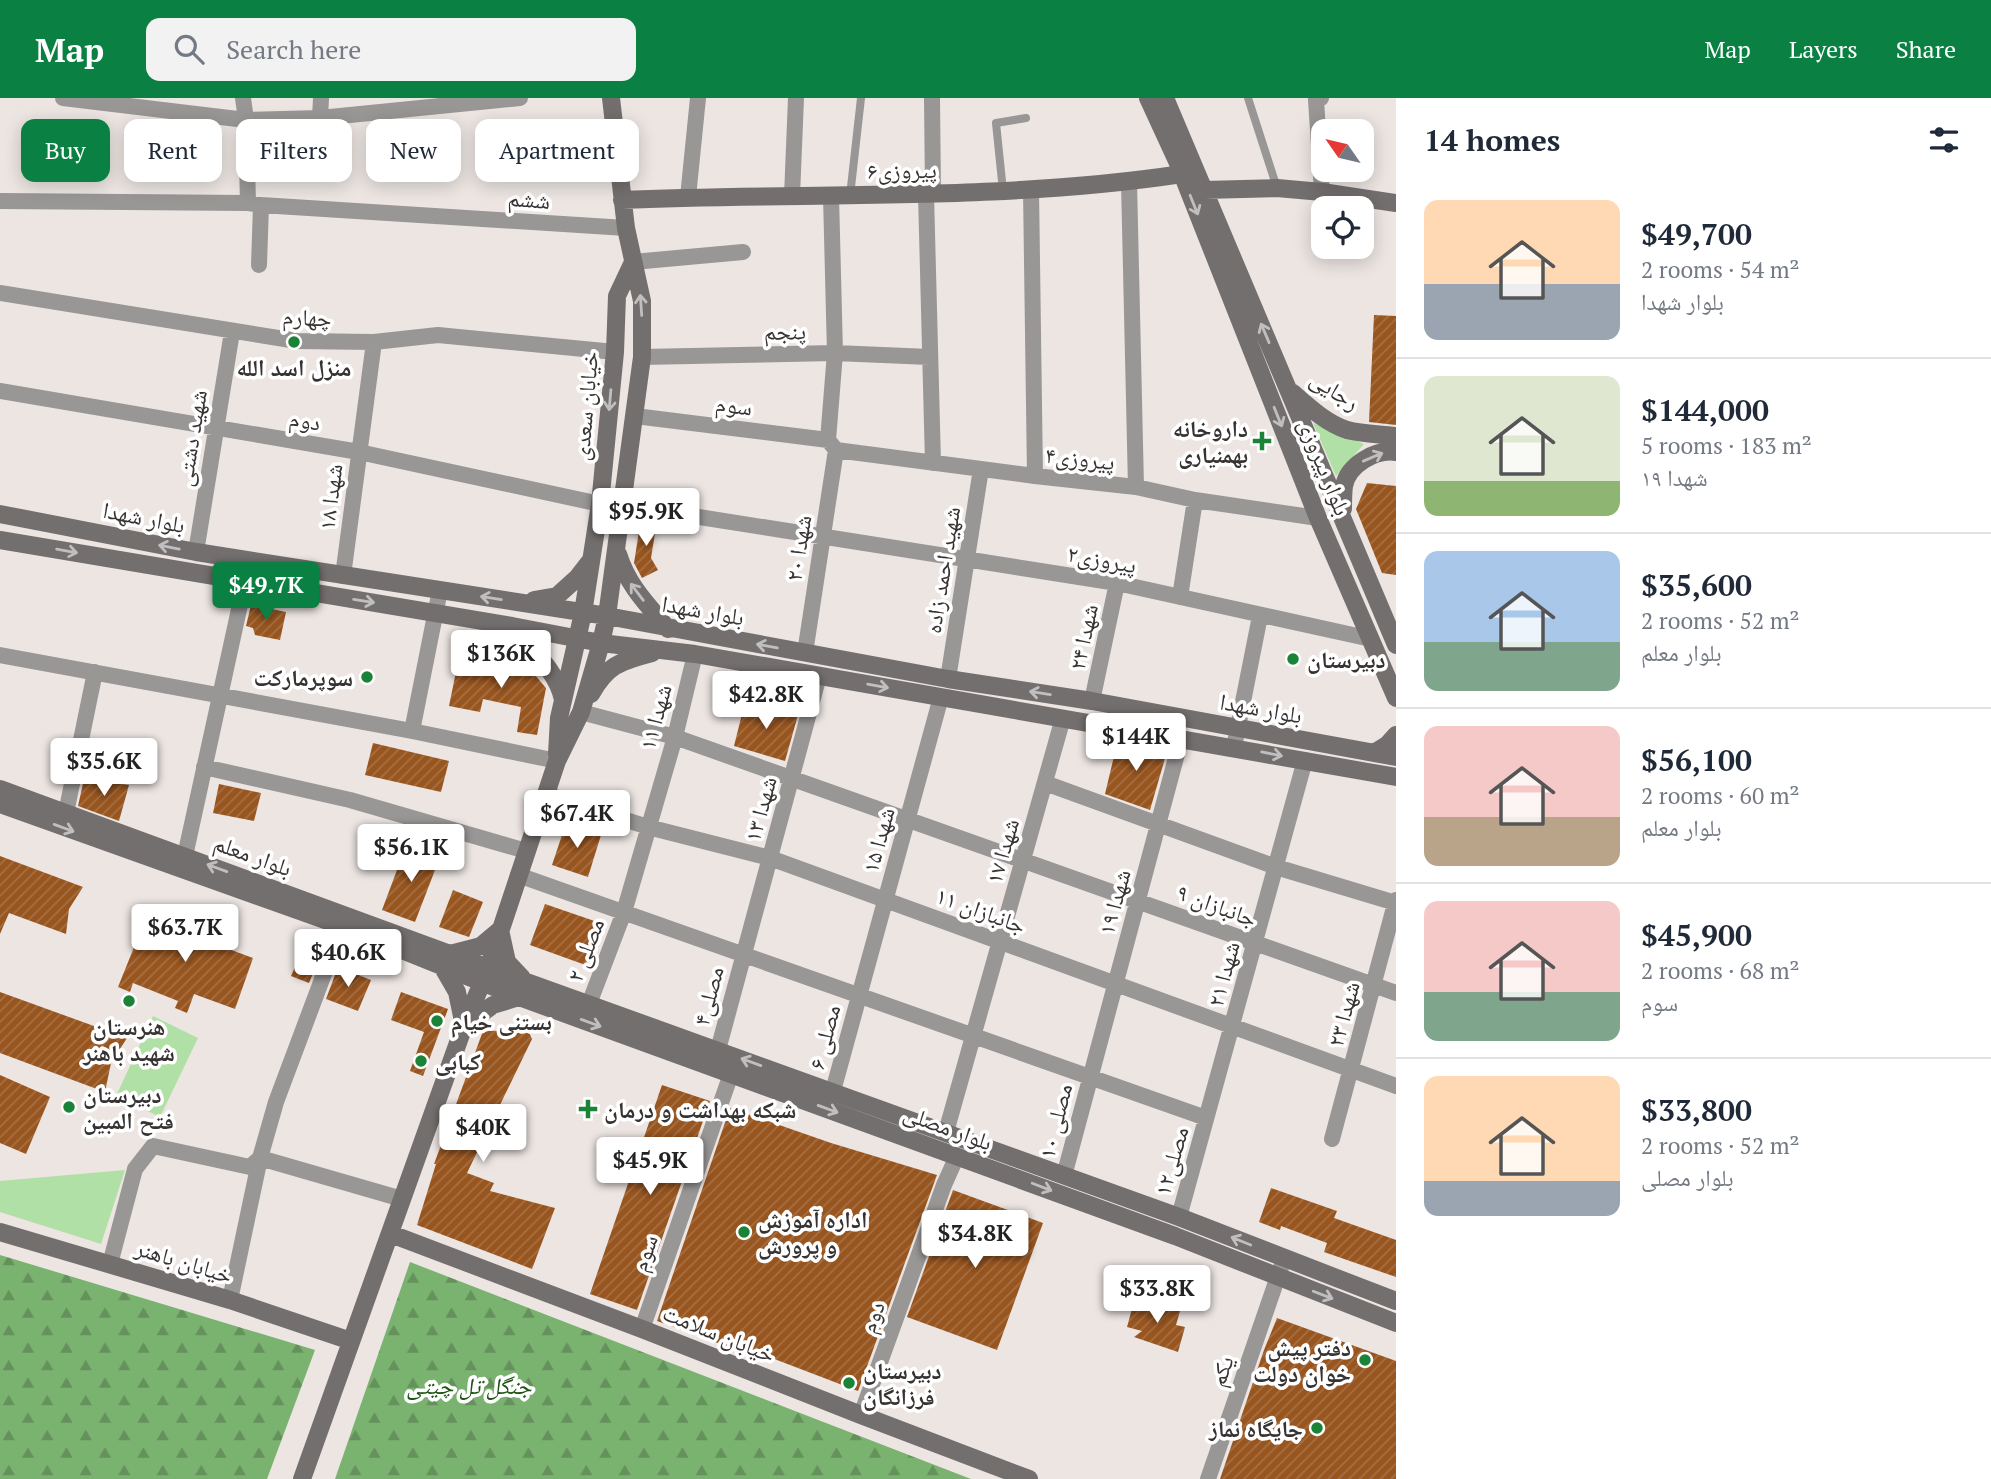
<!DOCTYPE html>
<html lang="en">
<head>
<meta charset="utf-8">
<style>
	:root { --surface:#fff; --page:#f2f2f3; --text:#1f2937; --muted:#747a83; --line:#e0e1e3; --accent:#0b8043 }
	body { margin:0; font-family:"PT Serif","Noto Naskh Arabic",serif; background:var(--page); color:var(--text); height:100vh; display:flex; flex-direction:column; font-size:26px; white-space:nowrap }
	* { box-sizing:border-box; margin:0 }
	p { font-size:23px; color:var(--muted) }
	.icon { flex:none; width:38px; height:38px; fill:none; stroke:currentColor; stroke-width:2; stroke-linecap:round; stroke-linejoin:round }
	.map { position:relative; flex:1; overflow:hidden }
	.drawer { display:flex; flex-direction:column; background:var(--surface); width:595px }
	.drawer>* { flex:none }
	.guide { position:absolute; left:21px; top:21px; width:665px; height:63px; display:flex; gap:14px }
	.needle { width:46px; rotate:304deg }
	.controls { position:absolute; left:1311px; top:21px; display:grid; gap:14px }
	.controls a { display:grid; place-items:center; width:63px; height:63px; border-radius:14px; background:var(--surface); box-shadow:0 4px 18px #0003; font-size:35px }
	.price { position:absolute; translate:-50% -60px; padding:0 16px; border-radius:7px; background:#fff; color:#222; font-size:23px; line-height:46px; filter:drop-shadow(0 2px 4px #0008) }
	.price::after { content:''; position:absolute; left:50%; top:42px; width:21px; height:16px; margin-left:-10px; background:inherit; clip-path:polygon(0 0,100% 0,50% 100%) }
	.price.current { background:var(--accent); color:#fff }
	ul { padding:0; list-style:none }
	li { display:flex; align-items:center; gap:21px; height:175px; padding:0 28px }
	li+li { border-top:2px solid var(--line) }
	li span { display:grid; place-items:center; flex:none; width:196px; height:140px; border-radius:14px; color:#555 }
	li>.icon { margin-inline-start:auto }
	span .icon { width:84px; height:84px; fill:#fffc; stroke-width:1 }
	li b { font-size:30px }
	h2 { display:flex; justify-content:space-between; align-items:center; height:84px; padding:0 28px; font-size:30px }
	.tag { padding:0 24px; border-radius:14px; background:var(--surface); box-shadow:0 4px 18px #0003; font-size:24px; line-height:63px }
	.tag.current { background:var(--accent); color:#fff }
	header { display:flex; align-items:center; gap:42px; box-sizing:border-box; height:98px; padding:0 35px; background:var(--accent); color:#fff }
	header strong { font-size:33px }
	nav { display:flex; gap:38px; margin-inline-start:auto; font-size:24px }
	.search { width:490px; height:63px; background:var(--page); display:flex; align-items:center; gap:18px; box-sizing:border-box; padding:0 24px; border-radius:14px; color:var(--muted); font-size:26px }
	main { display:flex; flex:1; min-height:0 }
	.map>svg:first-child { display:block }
	.green { fill:#b1e0a7 }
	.forest { fill:url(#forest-firs) }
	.building { fill:url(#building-hatch) }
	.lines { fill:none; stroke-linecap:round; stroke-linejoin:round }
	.lane { stroke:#999696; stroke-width:8 }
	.street { stroke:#999696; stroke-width:16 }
	.secondary { stroke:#746f6f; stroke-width:18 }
	.oneway { stroke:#c0bebe }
	.poi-dot { fill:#1a8338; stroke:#fff; stroke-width:2.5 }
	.labels { text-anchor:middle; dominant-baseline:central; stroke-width:7; stroke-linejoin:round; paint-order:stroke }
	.street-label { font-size:23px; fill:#363332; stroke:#fff }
	.poi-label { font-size:23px; font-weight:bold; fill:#363332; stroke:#fff; text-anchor:start }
	.park-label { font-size:23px; font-style:italic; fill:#1d5411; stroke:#fff }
</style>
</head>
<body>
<header>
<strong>Map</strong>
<div class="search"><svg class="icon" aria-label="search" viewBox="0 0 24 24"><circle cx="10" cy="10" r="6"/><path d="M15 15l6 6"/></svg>Search here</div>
<nav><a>Map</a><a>Layers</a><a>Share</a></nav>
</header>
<main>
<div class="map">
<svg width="1396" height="1381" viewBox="0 0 1396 1381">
	<defs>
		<pattern id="forest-firs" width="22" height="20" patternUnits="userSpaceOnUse" patternTransform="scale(1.75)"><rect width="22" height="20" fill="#7ab26f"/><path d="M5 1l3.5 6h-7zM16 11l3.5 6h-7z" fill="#65915c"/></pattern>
		<pattern id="building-hatch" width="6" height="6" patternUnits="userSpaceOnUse" patternTransform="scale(1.75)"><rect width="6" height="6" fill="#99551e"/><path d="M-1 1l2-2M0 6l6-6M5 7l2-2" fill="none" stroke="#a47047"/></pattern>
	</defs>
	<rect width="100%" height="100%" fill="#ece5e2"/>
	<path class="green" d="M1313 325 1364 346 1336 378Z
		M153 918 198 940 160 1019 116 998Z
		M125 1072 101 1146 0 1114V1083Z"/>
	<path class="forest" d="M0 1157 315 1252 267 1381H0Z
		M410 1164 971 1381H335Z"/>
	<path class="building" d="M1374 217 1396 218V327L1369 324Z
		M1367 385 1396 388V477L1382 475 1356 411Z
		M641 421 657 423 651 460 658 472 642 480 634 465Z
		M251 507 286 514 280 542 255 537 253 530 246 528Z
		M504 550 529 570 546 590 537 637 517 634 521 609 483 601 480 614 449 608 458 564 499 572Z
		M745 604 798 617 785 663 734 648Z
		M1116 641 1168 650 1150 712 1105 696 1115 654Z
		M373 645 449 663 441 694 365 677Z
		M84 681 129 687 119 723 78 708Z
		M219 686 261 695 254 723 213 715Z
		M566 725 601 737 588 779 552 767Z
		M406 748 440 759 415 824 382 812Z
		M0 758 83 789 69 811 66 836 9 815 0 836Z
		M453 792 483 804 469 839 439 829Z
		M545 806 606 827 591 869 530 847Z
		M160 814 204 832 201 839 216 844 215 846 253 860 235 911 194 896 187 915 175 910 178 903 133 885 130 894 118 889 147 817 158 821Z
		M303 851 320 858 309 885 291 878Z
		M338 869 371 882 358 913 326 901Z
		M0 894 127 940 111 965 105 994 0 955Z
		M401 894 448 911 423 978 410 973 424 934 391 922Z
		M528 932 532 941 467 1075 494 1085 490 1093 555 1110 532 1171 417 1127 436 1066H434L483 933Z
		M0 977 50 999 26 1056 0 1045Z
		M662 987 710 1003 637 1212 590 1196Z
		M730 1010 831 1045 937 1077 858 1293 756 1254 754 1258 657 1223Z
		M1271 1090 1337 1113 1334 1120 1396 1142V1179L1324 1154 1327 1145 1281 1128 1280 1132 1259 1124Z
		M953 1092 1043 1125 997 1252 907 1219Z
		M1143 1203 1180 1213 1176 1227 1185 1229 1178 1254 1134 1239 1142 1233 1127 1229 1133 1207 1141 1210Z
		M1277 1220 1396 1263V1381H1220L1264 1252Z"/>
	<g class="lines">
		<path class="lane" d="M1248 0 1277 90
			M1003 93 996 25 1026 20
			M850 98 861 0"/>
		<path class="street" d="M63 0 246 22 320 20 520 0
			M243 0 246 22 248 105
			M932 0 933 96
			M1321 0 1316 2 1322 94
			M320 20 321 0
			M1129 84 1136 389
			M1031 91 1035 378
			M926 96 933 365
			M792 98 796 0
			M831 98 835 255 828 342 836 352
			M688 99 698 0
			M0 103 248 105 261 107 259 167
			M261 107 626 130
			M633 164 743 154
			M0 195 297 243 374 244 438 237 615 254
			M642 259 835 255 930 259
			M0 293 359 354 600 406
			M635 318 828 342
			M836 352 1035 378 1136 389 1195 402 1318 420
			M623 407 1117 485 1371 541
			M196 454 232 234
			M343 478 374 244
			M1180 499 1195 402
			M805 555 836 352
			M0 557 412 633 557 663
			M948 581 981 371
			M1092 603 1117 485
			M581 614 675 639 1396 895
			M412 633 440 492
			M1234 649 1260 518
			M204 669 350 702 526 753
			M1045 685 1276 769 1396 805
			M546 696 648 729 770 760 1396 988
			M66 715 95 574
			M185 758 245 484
			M518 777 1206 1020
			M589 906 624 814 675 639 695 556
			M718 952 819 578
			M833 993 941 599
			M946 1034 1063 620
			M1332 1041 1396 802
			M1064 1078 1181 641
			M1179 1119 1305 662
			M110 1166 135 1071 153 1048 250 1069 260 1060 402 1101
			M230 1202 260 1060 276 1004 342 828
			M642 1231 731 976
			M861 1317 944 1087 957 1058
			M1208 1381 1284 1161"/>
		<path class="secondary" d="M1148 0 1177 63 1318 420 1396 600
			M1165 0 1396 547
			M1204 92 1277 90 1322 94 1396 105
			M622 102C808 94 996 104 1182 76
			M1293 295C1309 309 1326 325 1347 332 1362 336 1380 336 1396 338
			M1343 411C1343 404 1343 396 1344 388 1348 367 1375 351 1396 354
			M0 416 196 454 607 518 948 581 1092 603 1396 659
			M0 442 512 528 601 545 695 556 1396 679
			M618 456C628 488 647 506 668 531
			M534 502 557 498 577 480 591 462
			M512 528C530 550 558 574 563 602
			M591 596C608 566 620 564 652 555
			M1374 655 1387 647 1396 637
			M557 656 559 620 583 515 600 406 615 254 617 198 633 164
			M0 691 488 870 1179 1119 1396 1203
			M0 706 342 828 511 896 1175 1138 1396 1225
			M450 856 481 848 500 832 507 864 522 880
			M442 868 457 894 464 928 493 907 519 899
			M0 1134 230 1202 351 1243
			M391 1136 642 1231 861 1317 1029 1381
			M302 1381 464 928 488 870 557 663 581 614 601 545 607 518 642 259V203L626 130 611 0"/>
	</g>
	<defs><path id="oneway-shaft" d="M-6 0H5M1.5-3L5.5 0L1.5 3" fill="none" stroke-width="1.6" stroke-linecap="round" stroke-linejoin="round" transform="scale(1.75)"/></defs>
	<g class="oneway">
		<use href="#oneway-shaft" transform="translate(1194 107) rotate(68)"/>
		<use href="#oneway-shaft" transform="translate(641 207) rotate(-94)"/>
		<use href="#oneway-shaft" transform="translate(1265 235) rotate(-113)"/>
		<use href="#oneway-shaft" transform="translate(610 302) rotate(95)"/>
		<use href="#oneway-shaft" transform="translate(1278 319) rotate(68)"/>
		<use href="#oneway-shaft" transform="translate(1373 359) rotate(-23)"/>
		<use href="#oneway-shaft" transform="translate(169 449) rotate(-169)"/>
		<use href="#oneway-shaft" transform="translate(67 453) rotate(10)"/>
		<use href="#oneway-shaft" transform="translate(637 494) rotate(-127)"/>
		<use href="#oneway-shaft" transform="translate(491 500) rotate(-171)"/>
		<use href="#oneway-shaft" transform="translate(364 503) rotate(9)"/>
		<use href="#oneway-shaft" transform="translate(767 548) rotate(-170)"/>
		<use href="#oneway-shaft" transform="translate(878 588) rotate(10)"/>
		<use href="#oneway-shaft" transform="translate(1040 595) rotate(-171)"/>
		<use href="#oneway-shaft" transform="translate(1272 656) rotate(11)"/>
		<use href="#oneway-shaft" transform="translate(64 730) rotate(20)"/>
		<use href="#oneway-shaft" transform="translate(217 770) rotate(-160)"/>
		<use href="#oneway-shaft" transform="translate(591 925) rotate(20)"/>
		<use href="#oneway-shaft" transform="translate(751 964) rotate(-160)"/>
		<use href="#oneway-shaft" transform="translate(828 1011) rotate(20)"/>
		<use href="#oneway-shaft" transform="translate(1042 1089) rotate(21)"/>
		<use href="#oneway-shaft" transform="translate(1241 1143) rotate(-158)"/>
		<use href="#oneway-shaft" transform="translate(1323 1197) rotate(21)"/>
	</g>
	<g class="poi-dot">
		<circle cx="294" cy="244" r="7"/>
		<path d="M1258.5 332.5h7v7h7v7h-7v7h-7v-7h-7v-7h7z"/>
		<circle cx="1293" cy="561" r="7"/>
		<circle cx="367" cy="579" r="7"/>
		<circle cx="129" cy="903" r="7"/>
		<circle cx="437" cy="923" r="7"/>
		<circle cx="421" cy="963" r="7"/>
		<circle cx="69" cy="1009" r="7"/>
		<path d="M584.5 1000.5h7v7h7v7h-7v7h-7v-7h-7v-7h7z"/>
		<circle cx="744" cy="1134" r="7"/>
		<circle cx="1365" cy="1262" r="7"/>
		<circle cx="849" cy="1285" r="7"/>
		<circle cx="1317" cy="1330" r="7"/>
	</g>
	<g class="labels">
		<g class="street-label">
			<text transform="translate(902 72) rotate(-1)">پیروزی۶</text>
			<text transform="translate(529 101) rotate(4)">ششم</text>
			<text transform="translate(307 219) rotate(3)">چهارم</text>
			<text transform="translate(785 233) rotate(-1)">پنجم</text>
			<text transform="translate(1335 292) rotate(33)">رجایی</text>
			<text transform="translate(734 307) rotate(7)">سوم</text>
			<text transform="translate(585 308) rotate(-85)">خیابان سعدی</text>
			<text transform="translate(305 322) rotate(9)">دوم</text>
			<text transform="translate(191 340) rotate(-81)">شهید دشتی</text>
			<text transform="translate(1080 360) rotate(6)">پیروزی۴</text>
			<text transform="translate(1325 369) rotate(68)">بلوار پیروزی</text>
			<text transform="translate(330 399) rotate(-83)">شهدا ۱۸</text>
			<text transform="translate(144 419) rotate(11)">بلوار شهدا</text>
			<text transform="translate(798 450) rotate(-81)">شهدا ۲۰</text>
			<text transform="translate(1102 461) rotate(10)">پیروزی۲</text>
			<text transform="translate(942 472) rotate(-81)">شهید احمد زاده</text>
			<text transform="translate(703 512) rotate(10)">بلوار شهدا</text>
			<text transform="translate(1083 539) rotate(-78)">شهدا ۲۴</text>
			<text transform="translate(1261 610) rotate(10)">بلوار شهدا</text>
			<text transform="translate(655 619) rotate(-75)">شهدا ۱۱</text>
			<text transform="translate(760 711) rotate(-75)">شهدا ۱۳</text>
			<text transform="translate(878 742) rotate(-75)">شهدا ۱۵</text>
			<text transform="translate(1002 753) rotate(-74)">شهدا ۱۷</text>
			<text transform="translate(253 757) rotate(20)">بلوار معلم</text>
			<text transform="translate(1114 804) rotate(-75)">شهدا ۱۹</text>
			<text transform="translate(1217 807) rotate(20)">جانبازان ۹</text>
			<text transform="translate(981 812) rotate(20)">جانبازان ۱۱</text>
			<text transform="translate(585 852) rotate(-69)">مصلی ۲</text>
			<text transform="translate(1223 876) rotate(-75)">شهدا ۲۱</text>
			<text transform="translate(708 898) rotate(-75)">مصلی۴</text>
			<text transform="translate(1343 916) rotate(-75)">شهدا ۲۳</text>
			<text transform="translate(824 939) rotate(-75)">مصلی ۶</text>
			<text transform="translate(1055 1023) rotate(-76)">مصلی ۱۰</text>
			<text transform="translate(948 1029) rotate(20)">بلوار مصلی</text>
			<text transform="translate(1171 1063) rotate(-74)">مصلی۱۲</text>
			<text transform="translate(644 1155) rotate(-71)">سوم</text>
			<text transform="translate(184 1163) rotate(17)">خیابان باهنر</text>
			<text transform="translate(872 1219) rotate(-70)">دوم</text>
			<text transform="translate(719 1235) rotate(22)">خیابان سلامت</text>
			<text transform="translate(1221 1273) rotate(-71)">یکم</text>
		</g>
		<g class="poi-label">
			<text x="294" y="269" text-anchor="middle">منزل اسد الله</text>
			<text x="1248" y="330" text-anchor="end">داروخانه<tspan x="1248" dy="26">بهمنیاری</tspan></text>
			<text x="1307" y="561">دبیرستان</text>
			<text x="353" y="579" text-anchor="end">سوپرمارکت</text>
			<text x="451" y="923">بستنی خیام</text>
			<text x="129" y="928" text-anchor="middle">هنرستان<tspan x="129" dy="26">شهید باهنر</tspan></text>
			<text x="435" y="963">کبابی</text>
			<text x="83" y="996">دبیرستان<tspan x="83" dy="26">فتح المبین</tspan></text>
			<text x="604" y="1011">شبکه بهداشت و درمان</text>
			<text x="758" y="1121">اداره آموزش<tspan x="758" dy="26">و پرورش</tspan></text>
			<text x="1351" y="1249" text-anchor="end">دفتر پیش<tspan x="1351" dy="26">خوان دولت</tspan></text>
			<text x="863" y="1272">دبیرستان<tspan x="863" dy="26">فرزانگان</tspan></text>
			<text x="1303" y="1330" text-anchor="end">جایگاه نماز</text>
		</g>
		<g class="park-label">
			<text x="469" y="1287">جنگل تل چیتی</text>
		</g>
	</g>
</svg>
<div class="controls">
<a><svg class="needle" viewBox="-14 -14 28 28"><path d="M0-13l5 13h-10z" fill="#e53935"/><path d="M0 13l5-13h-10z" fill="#747a83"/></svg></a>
<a><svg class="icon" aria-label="locate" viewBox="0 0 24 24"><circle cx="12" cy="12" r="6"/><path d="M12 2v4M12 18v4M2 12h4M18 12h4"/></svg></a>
</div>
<b class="price" style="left:646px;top:450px">$95.9K</b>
<b class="price current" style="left:266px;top:524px">$49.7K</b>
<b class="price" style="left:501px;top:592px">$136K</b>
<b class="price" style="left:766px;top:633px">$42.8K</b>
<b class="price" style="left:1136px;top:675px">$144K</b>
<b class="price" style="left:104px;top:700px">$35.6K</b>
<b class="price" style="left:577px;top:752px">$67.4K</b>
<b class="price" style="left:411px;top:786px">$56.1K</b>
<b class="price" style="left:185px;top:866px">$63.7K</b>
<b class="price" style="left:348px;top:891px">$40.6K</b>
<b class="price" style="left:483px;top:1066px">$40K</b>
<b class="price" style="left:650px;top:1099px">$45.9K</b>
<b class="price" style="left:975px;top:1172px">$34.8K</b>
<b class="price" style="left:1157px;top:1227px">$33.8K</b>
<div class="guide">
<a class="tag current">Buy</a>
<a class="tag">Rent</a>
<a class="tag">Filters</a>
<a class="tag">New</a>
<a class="tag">Apartment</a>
</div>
</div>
<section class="drawer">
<h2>14 homes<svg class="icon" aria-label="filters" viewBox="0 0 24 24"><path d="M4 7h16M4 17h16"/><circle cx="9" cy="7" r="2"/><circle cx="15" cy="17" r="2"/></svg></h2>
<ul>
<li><span style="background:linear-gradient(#ffd9b3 60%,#9aa5b1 0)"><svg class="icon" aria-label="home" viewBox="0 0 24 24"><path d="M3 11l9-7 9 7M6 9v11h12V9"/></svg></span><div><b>$49,700</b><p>2 rooms · 54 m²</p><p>بلوار شهدا</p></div></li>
<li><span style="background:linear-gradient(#dfe7d0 75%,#8fb573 0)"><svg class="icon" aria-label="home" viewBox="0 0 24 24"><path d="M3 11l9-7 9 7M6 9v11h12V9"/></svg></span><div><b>$144,000</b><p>5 rooms · 183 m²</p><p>شهدا ۱۹</p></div></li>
<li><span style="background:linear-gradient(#a9c7e8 65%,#7fa58c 0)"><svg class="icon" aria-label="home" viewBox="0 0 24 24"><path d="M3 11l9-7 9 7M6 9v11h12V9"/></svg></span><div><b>$35,600</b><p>2 rooms · 52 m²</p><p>بلوار معلم</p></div></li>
<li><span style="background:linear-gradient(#f6c9c9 65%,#b9a48a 0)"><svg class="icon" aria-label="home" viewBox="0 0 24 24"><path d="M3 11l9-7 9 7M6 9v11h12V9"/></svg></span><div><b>$56,100</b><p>2 rooms · 60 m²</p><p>بلوار معلم</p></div></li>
<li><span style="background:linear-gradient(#f6c9c9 65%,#7fa58c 0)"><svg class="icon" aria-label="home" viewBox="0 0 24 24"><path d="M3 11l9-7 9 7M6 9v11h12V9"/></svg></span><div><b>$45,900</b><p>2 rooms · 68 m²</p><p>سوم</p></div></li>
<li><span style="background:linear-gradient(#ffd9b3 75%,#9aa5b1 0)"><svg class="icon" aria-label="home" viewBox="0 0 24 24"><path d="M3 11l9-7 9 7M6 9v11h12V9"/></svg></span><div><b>$33,800</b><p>2 rooms · 52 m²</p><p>بلوار مصلی</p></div></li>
</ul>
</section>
</main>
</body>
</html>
